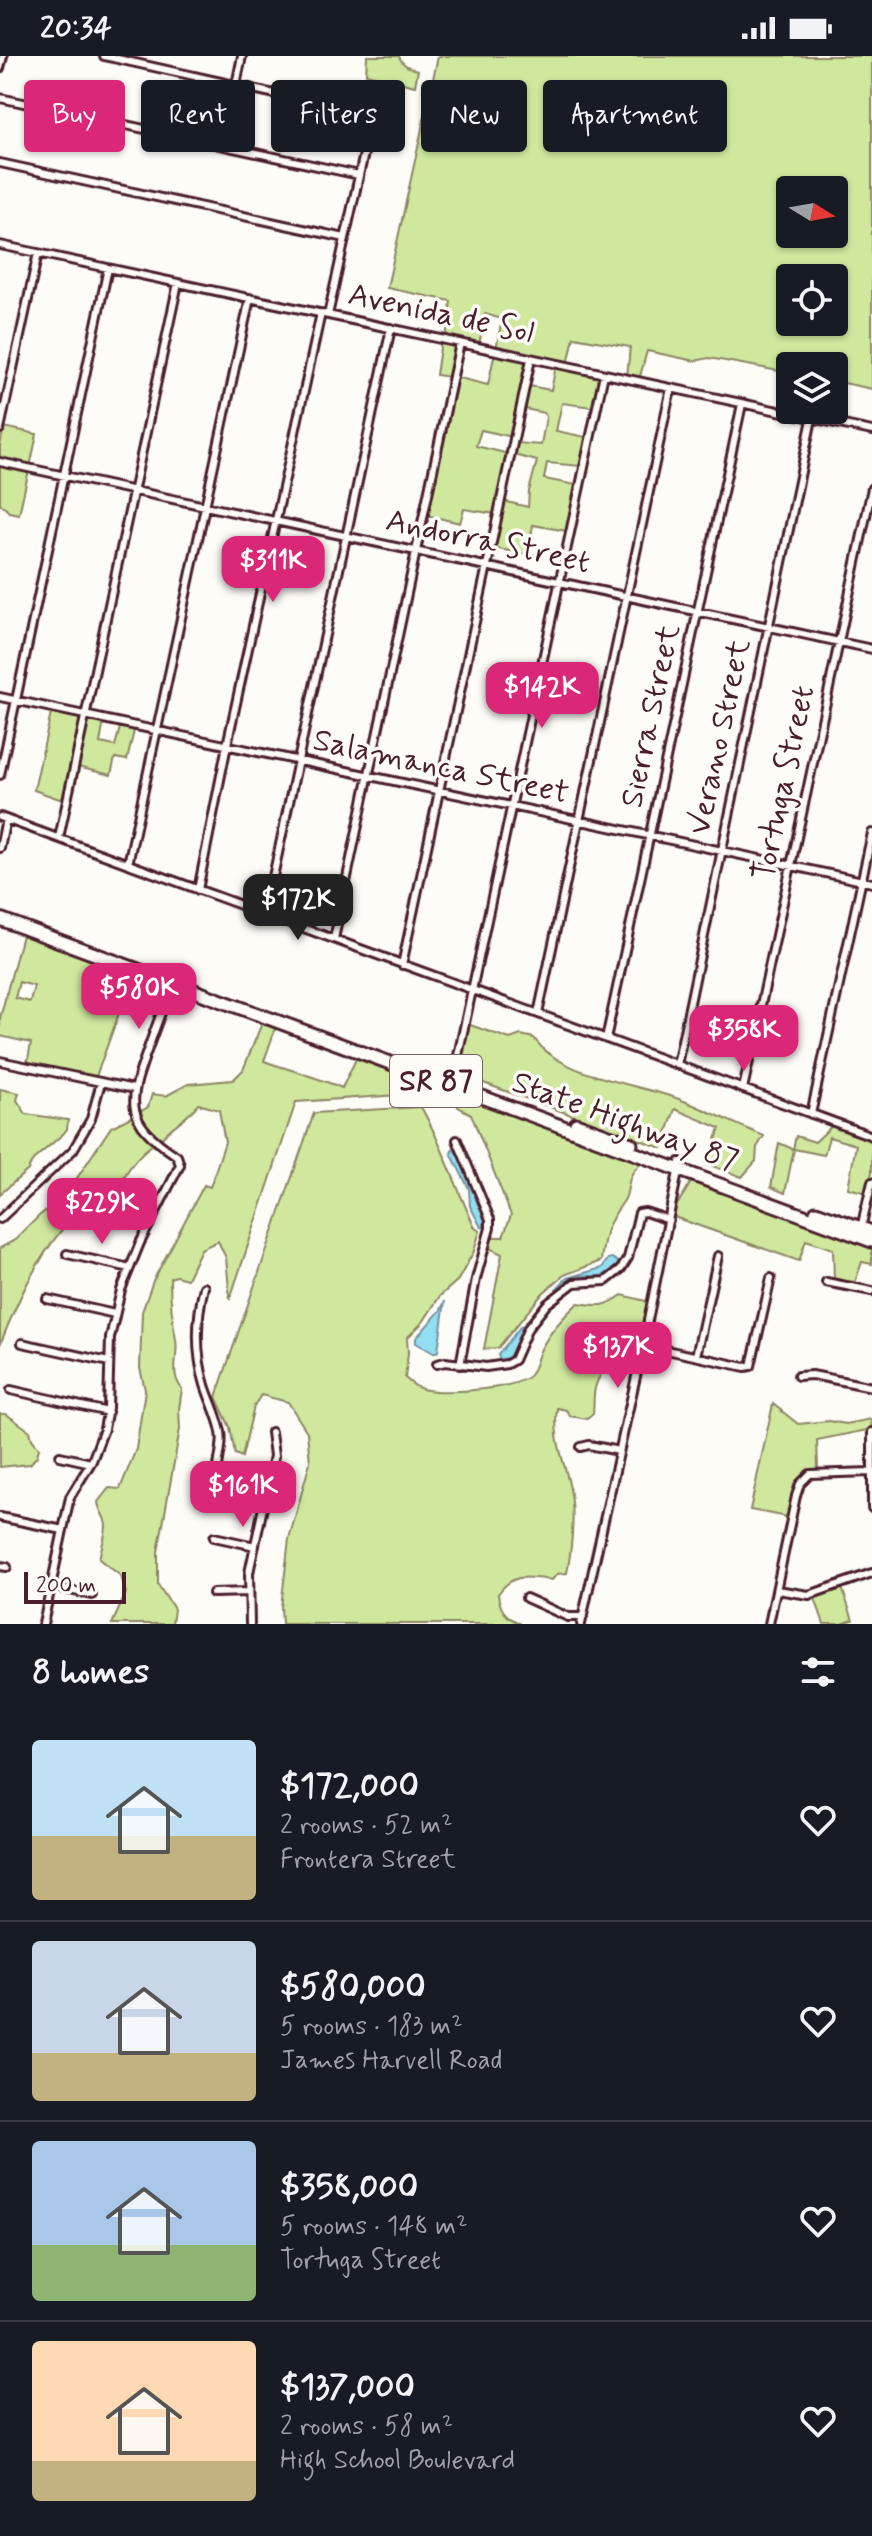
<!DOCTYPE html>
<html lang="en">
<head>
<meta charset="utf-8">
<style>
	:root { --surface:#171b24; --page:#242831; --text:#f1f3f6; --muted:#9ea1a6; --line:#363941; --accent:#db2777 }
	body { margin:0; font-family:Mynerve,sans-serif; background:var(--page); color:var(--text); height:100vh; display:flex; flex-direction:column; font-size:30px; white-space:nowrap }
	* { box-sizing:border-box; margin:0 }
	p { font-size:26px; color:var(--muted) }
	.icon { flex:none; width:44px; height:44px; fill:none; stroke:currentColor; stroke-width:2; stroke-linecap:round; stroke-linejoin:round }
	.map { position:relative; height:1568px; overflow:hidden }
	.drawer { display:flex; flex-direction:column; background:var(--surface); flex:1 }
	.drawer>* { flex:none }
	.hud { position:absolute; left:24px; top:24px; width:824px; height:72px; display:flex; gap:16px }
	.needle { width:52px; rotate:101deg }
	.fabs { position:absolute; left:776px; top:120px; display:grid; gap:16px }
	.fabs a { display:grid; place-items:center; width:72px; height:72px; border-radius:8px; background:var(--surface); box-shadow:0 2px 6px #0004; font-size:40px }
	.scale { position:absolute; left:24px; bottom:20px; width:102px; box-sizing:border-box; padding-left:8px; border:4px solid #4a1f2b; border-top:0; font-size:22px; line-height:28px; white-space:nowrap; color:#4a1f2b; -webkit-text-stroke:6px #fdfcf7; paint-order:stroke }
	.price { position:absolute; translate:-50% -68px; padding:0 18px; border-radius:16px; background:var(--accent); color:#fff; font-size:26px; line-height:52px; filter:drop-shadow(0 2px 4px #0008) }
	.price::after { content:''; position:absolute; left:50%; top:48px; width:24px; height:18px; margin-left:-12px; background:inherit; clip-path:polygon(0 0,100% 0,50% 100%) }
	.price.active { background:#222; color:#fff }
	ul { padding:0; list-style:none }
	li { display:flex; align-items:center; gap:24px; height:200px; padding:0 32px }
	li+li { border-top:2px solid var(--line) }
	li span { display:grid; place-items:center; flex:none; width:224px; height:160px; border-radius:8px; color:#555 }
	li>.icon { margin-inline-start:auto }
	span .icon { width:96px; height:96px; fill:#fffc; stroke-width:1 }
	li b { font-size:34px }
	h2 { display:flex; justify-content:space-between; align-items:center; height:96px; padding:0 32px; font-size:34px }
	.pill { padding:0 28px; border-radius:8px; background:var(--surface); box-shadow:0 2px 6px #0004; font-size:28px; line-height:72px }
	.pill.active { background:var(--accent); color:#fff }
	.status { display:flex; justify-content:space-between; align-items:center; height:56px; padding:0 40px; background:var(--surface); direction:ltr }
	.status svg { height:22px; fill:currentColor }
	.map>svg:first-child { display:block }
	.green { fill:#cfe89e; stroke:#8c8464; stroke-width:2; fill-rule:evenodd }
	.water { fill:#91dff0; stroke:#7592a1; stroke-width:2 }
	.lines { fill:none; stroke-linecap:round; stroke-linejoin:round }
	.minor-casing { stroke:#4a1f2b; stroke-width:12 }
	.highway-casing { stroke:#4a1f2b; stroke-width:17 }
	.minor { stroke:#fdfcf7; stroke-width:6 }
	.highway { stroke:#fdfcf7; stroke-width:11 }
	.labels { text-anchor:middle; dominant-baseline:central; stroke-width:7; stroke-linejoin:round; paint-order:stroke }
	.shield { fill:#fdfcf7; stroke:#806168; stroke-width:2 }
	.shield-label { font-size:30px; font-weight:bold; fill:#4a1f2b }
	.street-label { font-size:32px; fill:#4a1f2b; stroke:#fdfcf7 }
</style>
</head>
<body>
<div class="status"><b>20:34</b><svg viewBox="0 0 49 12"><path d="M0 12V9h3v3zM5 12V6h3v6zM10 12V3h3v9zM15 12V0h3v12zM26 1h20v11H26zM47 4h2v5h-2z"/></svg></div>
<div class="map">
<svg width="872" height="1568" viewBox="0 0 872 1568">
	<rect width="100%" height="100%" fill="#fdfcf7"/>
	<filter id="ink" filterUnits="userSpaceOnUse"><feTurbulence type="fractalNoise" baseFrequency=".0125" numOctaves="2"/><feDisplacementMap in="SourceGraphic" scale="16" xChannelSelector="R" yChannelSelector="G"/><feConvolveMatrix kernelMatrix="1 2 1 2 8 2 1 2 1" color-interpolation-filters="sRGB"/></filter>
	<g filter="url(#ink)">
		<path class="green" d="M367 0H399C402 9 409 12 418 14L415 30 366 18Z
			M438 0H872V333L834 325V310H790V317L709 302 695 305 647 295 639 324 627 321 630 291 574 281 568 309 496 293 502 263 485 258 479 289 446 282 451 245 387 232ZM790 134H834V178H790ZM790 222H834V266H790Z
			M441 285 457 288 450 321 436 319Z
			M495 296 529 304 513 381 481 374 476 390 509 398 496 458 464 453 460 467 426 459 455 321 488 329Z
			M556 310 599 319 592 351 562 347 556 375 586 381 581 410 547 407 544 423 576 429 567 475 533 469 528 498 498 493 493 492 503 445 528 451 529 435 537 405 514 399 516 387 541 389 546 361 544 357 525 353 529 330 551 334Z
			M4 371 37 378 30 411 0 404V390Z
			M0 408 29 414 19 458 9 456 0 447Z
			M52 653 84 660 65 745 34 734Z
			M87 661 104 665 100 687 115 690 121 668 135 671 127 704 115 702 111 719 77 711Z
			M22 879 133 919 95 1023 27 1009 31 987 0 980V962ZM19 926 34 930 30 946 15 942Z
			M262 967 276 971 264 1005C290 1014 316 1021 342 1032L357 1001 401 1017 418 1026 414 1038 296 1046 230 1243 226 1202 218 1185 201 1193 187 1223 176 1220 170 1222C170 1244 172 1263 176 1284 179 1301 169 1317 182 1333L179 1353 180 1373 158 1496V1529L174 1553 172 1568H112L126 1537 121 1520 99 1503C101 1492 106 1480 106 1470 106 1461 99 1456 98 1446L109 1432 120 1433 136 1393 145 1334 140 1312 142 1256 153 1225 204 1129 210 1131 225 1086 219 1054 198 1048C186 1065 171 1068 159 1086L138 1057 148 1051 152 1038 166 1040 188 1028 233 1024 243 1014Z
			M467 968 510 983 521 979 534 982C560 1021 636 1027 679 1043 707 1054 735 1068 764 1080L757 1091 756 1105 742 1121 707 1108 720 1072 675 1053 662 1092 456 1017Z
			M0 1033 19 1037 17 1044 26 1058 68 1064 67 1073 63 1078 33 1104 28 1114 0 1138Z
			M458 1038 617 1095 642 1107C623 1121 632 1134 623 1146 606 1170 605 1175 601 1205L564 1219 543 1237 498 1292 484 1293 502 1198 489 1192 491 1181H503L511 1159 471 1058 458 1051Z
			M421 1051C443 1089 456 1132 475 1172L480 1175 474 1195 458 1224 440 1240 423 1266 407 1282 408 1297 405 1322C412 1328 418 1333 427 1334 446 1338 519 1333 530 1319 536 1311 537 1300 542 1291 551 1274 564 1260 578 1247 600 1250 604 1252 622 1239L650 1246 642 1287C623 1294 600 1311 595 1332 593 1340 594 1350 593 1358L587 1363 570 1360 566 1354 557 1352C552 1388 569 1412 572 1446 574 1466 571 1497 567 1517L557 1518 552 1524C528 1521 513 1516 498 1538 500 1555 506 1561 521 1568H282L281 1551 289 1483 310 1406 307 1376 288 1346 261 1339 254 1350 242 1401 235 1398 230 1371 216 1341 314 1057Z
			M135 1059 157 1089 156 1091 152 1089C128 1106 117 1131 109 1160L90 1171H64C35 1206 16 1248 0 1289V1192L15 1184 40 1159 65 1140 111 1071Z
			M834 1068 872 1082V1116L867 1137 848 1132 856 1089 829 1081 824 1099 794 1093 785 1137 771 1131 779 1087 793 1093 796 1080 815 1086Z
			M693 1123 872 1189V1208L862 1206 854 1229 834 1223 833 1193 806 1184 799 1205 674 1161 677 1149Z
			M773 1348 798 1368 829 1365 846 1368 872 1363 870 1379V1374H867L817 1384 818 1413C793 1419 792 1440 788 1461L750 1454Z
			M0 1358H6L30 1375 32 1383 39 1392 37 1400 30 1408 0 1411Z
			M842 1532 853 1564 842 1568H824L815 1542Z"/>
		<path class="water" d="M453 1093C467 1106 476 1144 484 1163V1171H481L470 1150 469 1133 451 1097Z
			M612 1202 618 1206 617 1210C594 1230 592 1214 573 1222 566 1225 561 1230 556 1235V1233L567 1222 602 1212 608 1203Z
			M445 1245 438 1295 434 1297 416 1287V1282L441 1254Z
			M525 1269 509 1302 500 1304 498 1299 521 1270Z"/>
		<g class="lines">
			<defs>
				<path id="minor" d="M104 0 370 59 371 66 328 259
					M0 12 3 0
					M236 29 242 0
					M0 42 359 119
					M0 107 345 182
					M0 189 872 375
					M0 373 38 197
					M0 406 872 593
					M0 641 872 827
					M0 719 108 212
					M0 761 872 1080
					M59 782 178 227
					M0 792 6 763
					M128 808 250 242
					M198 834 227 689 321 257
					M265 858 391 272
					M334 883 460 287
					M402 909 531 303
					M538 958 671 332
					M606 983 742 348
					M0 1005 134 1033
					M677 1009 812 363
					M453 1023 604 318
					M743 1033 872 432
					M811 1058 872 777
					M457 1084 490 1163V1172L476 1223 460 1309
					M0 1163 73 1094 91 1063 101 1026
					M861 1172 872 1126
					M67 1198 130 1212
					M826 1226 872 1235
					M204 1231C196 1264 195 1296 205 1329 210 1345 218 1360 221 1376 225 1393 211 1417 222 1431L266 1440
					M47 1243 115 1258
					M22 1287 109 1306
					M643 1289 745 1311 751 1310 771 1222
					M696 1300 718 1200
					M437 1308 445 1306 486 1311 507 1308 514 1304 528 1272 547 1248 574 1227 606 1225 621 1213 628 1202 639 1157 645 1156 669 1164
					M798 1320 812 1319 872 1331
					M11 1334 108 1356
					M872 1376V1452
					M581 1391 589 1389 619 1395
					M60 1400 91 1407
					M0 1461 63 1474
					M214 1481 255 1490
					M0 1510 7 1511
					M51 1530 92 1539
					M777 1534 809 1539 872 1517
					M213 1537 249 1536
					M526 1542 568 1561H583
					M43 1568 70 1441 92 1405 104 1373 108 1352 110 1282 121 1234 140 1187 180 1109 177 1100C121 1063 129 1045 150 987 157 968 164 947 173 928
					M250 1568 249 1517 274 1400 271 1376
					M581 1568 643 1289 680 1106
					M769 1568 796 1440 800 1428 810 1418 871 1416"/>
				<path id="highway" d="M0 863 872 1185
					M576 1068 631 1088
					M816 1156 872 1176"/>
			</defs>
			<use href="#minor" class="minor-casing"/>
			<use href="#highway" class="highway-casing"/>
			<use href="#minor" class="minor"/>
			<use href="#highway" class="highway"/>
		</g>
	</g>
	<g class="labels">
		<rect class="shield" x="390" y="999" width="92" height="52" rx="6"/>
		<g class="shield-label">
			<text x="436" y="1025">SR 87</text>
		</g>
		<g class="street-label">
			<text transform="translate(441 258) rotate(12)">Avenida de Sol</text>
			<text transform="translate(488 486) rotate(12)">Andorra Street</text>
			<text transform="translate(651 660) rotate(-78)">Sierra Street</text>
			<text transform="translate(720 681) rotate(-78)">Verano Street</text>
			<text transform="translate(441 711) rotate(12)">Salamanca Street</text>
			<text transform="translate(784 727) rotate(-78)">Tortuga Street</text>
			<text transform="translate(625 1066) rotate(20)">State Highway 87</text>
		</g>
	</g>
</svg>
<div class="fabs">
<a><svg class="needle" viewBox="-14 -14 28 28"><path d="M0-13l5 13h-10z" fill="#e53935"/><path d="M0 13l5-13h-10z" fill="#9ea1a6"/></svg></a>
<a><svg class="icon" aria-label="locate" viewBox="0 0 24 24"><circle cx="12" cy="12" r="6"/><path d="M12 2v4M12 18v4M2 12h4M18 12h4"/></svg></a>
<a><svg class="icon" aria-label="layers" viewBox="0 0 24 24"><path d="M12 4l9 5-9 5-9-5zM3 14l9 5 9-5"/></svg></a>
</div>
<div class="scale">200 m</div>
<b class="price" style="left:273px;top:548px">$311K</b>
<b class="price" style="left:542px;top:674px">$142K</b>
<b class="price active" style="left:298px;top:886px">$172K</b>
<b class="price" style="left:139px;top:975px">$580K</b>
<b class="price" style="left:744px;top:1017px">$358K</b>
<b class="price" style="left:102px;top:1190px">$229K</b>
<b class="price" style="left:618px;top:1334px">$137K</b>
<b class="price" style="left:243px;top:1473px">$161K</b>
<div class="hud">
<a class="pill active">Buy</a>
<a class="pill">Rent</a>
<a class="pill">Filters</a>
<a class="pill">New</a>
<a class="pill">Apartment</a>
</div>
</div>
<section class="drawer">
<h2>8 homes<svg class="icon" aria-label="filters" viewBox="0 0 24 24"><path d="M4 7h16M4 17h16"/><circle cx="9" cy="7" r="2"/><circle cx="15" cy="17" r="2"/></svg></h2>
<ul>
<li><span style="background:linear-gradient(#bfe0f5 60%,#c2b280 0)"><svg class="icon" aria-label="home" viewBox="0 0 24 24"><path d="M3 11l9-7 9 7M6 9v11h12V9"/></svg></span><div><b>$172,000</b><p>2 rooms · 52 m²</p><p>Frontera Street</p></div><svg class="icon" aria-label="heart" viewBox="0 0 24 24"><path d="M12 20l-8-8c-3-5 5-10 8-4 3-6 11-1 8 4z"/></svg></li>
<li><span style="background:linear-gradient(#c9d6e8 70%,#c2b280 0)"><svg class="icon" aria-label="home" viewBox="0 0 24 24"><path d="M3 11l9-7 9 7M6 9v11h12V9"/></svg></span><div><b>$580,000</b><p>5 rooms · 183 m²</p><p>James Harvell Road</p></div><svg class="icon" aria-label="heart" viewBox="0 0 24 24"><path d="M12 20l-8-8c-3-5 5-10 8-4 3-6 11-1 8 4z"/></svg></li>
<li><span style="background:linear-gradient(#a9c7e8 65%,#8fb573 0)"><svg class="icon" aria-label="home" viewBox="0 0 24 24"><path d="M3 11l9-7 9 7M6 9v11h12V9"/></svg></span><div><b>$358,000</b><p>5 rooms · 148 m²</p><p>Tortuga Street</p></div><svg class="icon" aria-label="heart" viewBox="0 0 24 24"><path d="M12 20l-8-8c-3-5 5-10 8-4 3-6 11-1 8 4z"/></svg></li>
<li><span style="background:linear-gradient(#ffd9b3 75%,#c2b280 0)"><svg class="icon" aria-label="home" viewBox="0 0 24 24"><path d="M3 11l9-7 9 7M6 9v11h12V9"/></svg></span><div><b>$137,000</b><p>2 rooms · 58 m²</p><p>High School Boulevard</p></div><svg class="icon" aria-label="heart" viewBox="0 0 24 24"><path d="M12 20l-8-8c-3-5 5-10 8-4 3-6 11-1 8 4z"/></svg></li>
</ul>
</section>
</body>
</html>
